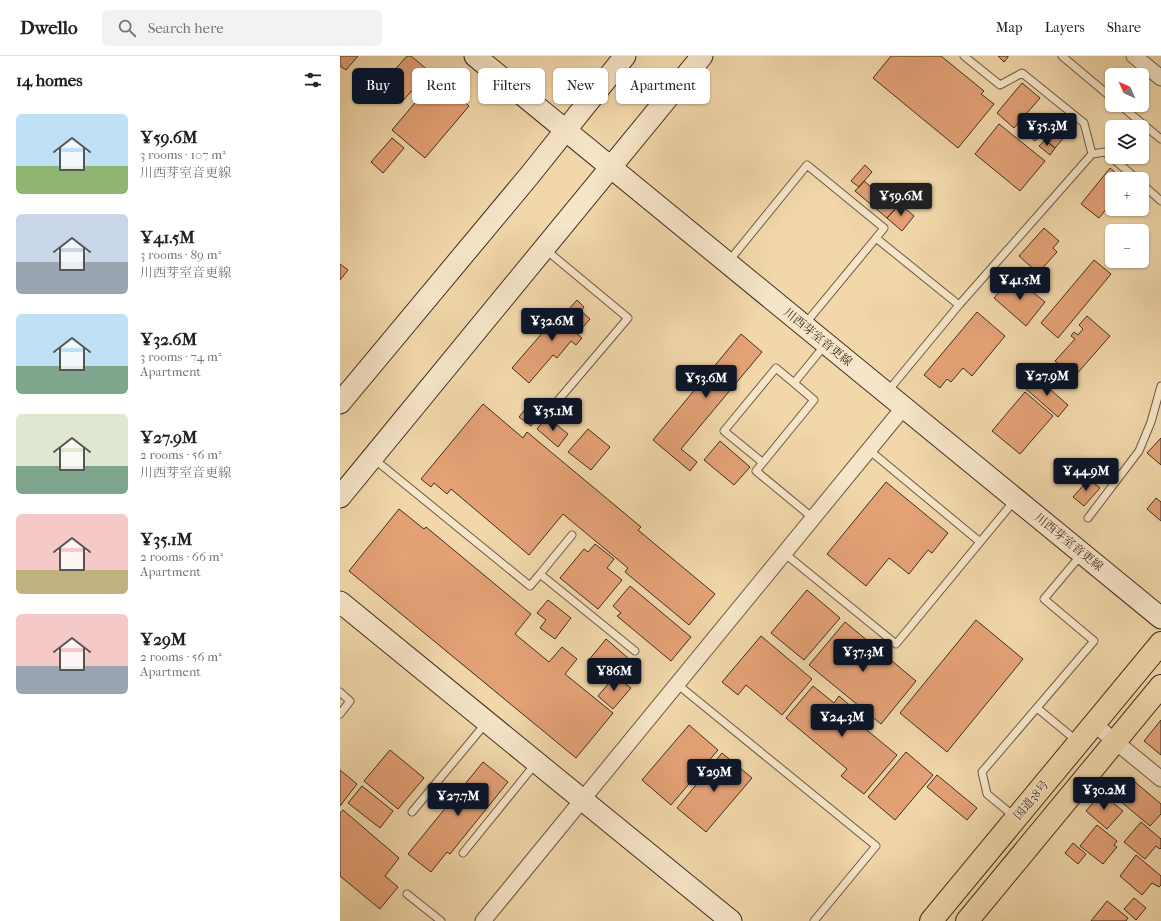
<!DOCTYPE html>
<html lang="en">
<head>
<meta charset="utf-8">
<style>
	:root { --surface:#fff; --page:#f2f2f2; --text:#202124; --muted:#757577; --line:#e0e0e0; --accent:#111827 }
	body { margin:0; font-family:"IM FELL French Canon","Noto Serif JP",serif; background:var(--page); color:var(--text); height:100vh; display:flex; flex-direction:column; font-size:15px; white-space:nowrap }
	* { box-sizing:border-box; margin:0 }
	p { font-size:13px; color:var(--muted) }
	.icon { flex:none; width:22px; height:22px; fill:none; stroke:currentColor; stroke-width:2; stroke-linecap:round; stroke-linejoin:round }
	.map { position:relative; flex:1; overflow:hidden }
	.details { display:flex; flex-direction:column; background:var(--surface); width:340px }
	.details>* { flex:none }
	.top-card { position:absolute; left:12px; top:12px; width:380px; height:36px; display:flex; gap:8px }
	.needle { width:26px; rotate:315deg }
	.buttons { position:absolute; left:765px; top:12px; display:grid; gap:8px }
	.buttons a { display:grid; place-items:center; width:44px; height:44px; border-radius:6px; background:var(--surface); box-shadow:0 1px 3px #0004; font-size:20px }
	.price { position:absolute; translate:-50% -34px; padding:0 9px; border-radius:4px; background:var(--accent); color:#fff; font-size:13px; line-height:26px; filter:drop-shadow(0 1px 2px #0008) }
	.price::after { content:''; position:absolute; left:50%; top:24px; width:12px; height:9px; margin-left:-6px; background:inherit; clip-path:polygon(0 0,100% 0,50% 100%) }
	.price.active { background:#222; color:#fff }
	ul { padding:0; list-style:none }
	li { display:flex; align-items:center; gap:12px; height:100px; padding:0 16px }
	li span { display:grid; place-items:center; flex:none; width:112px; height:80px; border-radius:6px; color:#555 }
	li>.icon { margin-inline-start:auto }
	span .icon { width:48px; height:48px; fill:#fffc; stroke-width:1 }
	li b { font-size:17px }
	h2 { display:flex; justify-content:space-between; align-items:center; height:48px; padding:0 16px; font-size:17px }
	.chip { padding:0 14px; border-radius:6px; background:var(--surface); box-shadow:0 1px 3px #0004; font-size:14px; line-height:36px }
	.chip.active { background:var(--accent); color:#fff }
	header { display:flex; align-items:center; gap:24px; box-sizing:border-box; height:56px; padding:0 20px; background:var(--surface); border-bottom:1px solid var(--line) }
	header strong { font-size:19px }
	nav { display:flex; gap:22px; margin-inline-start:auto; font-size:14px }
	.search { width:280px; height:36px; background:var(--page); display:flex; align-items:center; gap:10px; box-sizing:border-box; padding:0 14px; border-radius:6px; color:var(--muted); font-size:15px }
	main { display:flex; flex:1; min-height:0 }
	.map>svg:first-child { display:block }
	.building { fill:#e4a176; stroke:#412d22 }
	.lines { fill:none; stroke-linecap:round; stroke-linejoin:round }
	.lane-casing { stroke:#6d5844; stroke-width:9 }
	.street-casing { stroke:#6d5844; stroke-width:17 }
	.secondary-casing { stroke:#412d22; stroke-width:23 }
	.highway-casing { stroke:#412d22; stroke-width:24 }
	.lane { stroke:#f6e5c8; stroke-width:7 }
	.street { stroke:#f6e5c8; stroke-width:15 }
	.secondary { stroke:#f6e5c8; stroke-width:21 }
	.highway { stroke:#f1d7aa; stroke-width:22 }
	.labels { text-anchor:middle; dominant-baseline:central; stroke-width:3; stroke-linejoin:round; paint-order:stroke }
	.street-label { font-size:12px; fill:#412d22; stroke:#f6e5c8 }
</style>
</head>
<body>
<header>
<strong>Dwello</strong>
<div class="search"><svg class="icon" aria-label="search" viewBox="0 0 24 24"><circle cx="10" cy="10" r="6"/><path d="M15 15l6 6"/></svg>Search here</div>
<nav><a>Map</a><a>Layers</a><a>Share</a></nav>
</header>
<main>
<section class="details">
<h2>14 homes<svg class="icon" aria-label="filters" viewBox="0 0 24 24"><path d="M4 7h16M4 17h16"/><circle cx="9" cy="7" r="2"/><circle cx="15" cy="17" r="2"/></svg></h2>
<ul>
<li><span style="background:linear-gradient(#bfe0f5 65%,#8fb573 0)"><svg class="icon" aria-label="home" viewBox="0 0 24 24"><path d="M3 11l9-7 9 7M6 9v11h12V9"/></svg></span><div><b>¥59.6M</b><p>3 rooms · 107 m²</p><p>川西芽室音更線</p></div></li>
<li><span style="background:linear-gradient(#c9d6e8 60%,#9aa5b1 0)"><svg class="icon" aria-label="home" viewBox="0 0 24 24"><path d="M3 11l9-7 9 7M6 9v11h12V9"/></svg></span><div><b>¥41.5M</b><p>3 rooms · 89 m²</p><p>川西芽室音更線</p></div></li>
<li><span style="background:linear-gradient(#bfe0f5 65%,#7fa58c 0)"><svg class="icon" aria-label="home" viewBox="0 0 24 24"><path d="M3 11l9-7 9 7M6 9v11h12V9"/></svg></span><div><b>¥32.6M</b><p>3 rooms · 74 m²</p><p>Apartment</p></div></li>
<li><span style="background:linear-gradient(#dfe7d0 65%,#7fa58c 0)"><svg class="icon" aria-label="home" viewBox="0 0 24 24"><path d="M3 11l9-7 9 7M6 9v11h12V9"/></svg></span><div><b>¥27.9M</b><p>2 rooms · 56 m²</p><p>川西芽室音更線</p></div></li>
<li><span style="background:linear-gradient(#f6c9c9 70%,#c2b280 0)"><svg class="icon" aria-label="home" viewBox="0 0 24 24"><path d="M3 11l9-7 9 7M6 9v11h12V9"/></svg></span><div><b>¥35.1M</b><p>2 rooms · 66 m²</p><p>Apartment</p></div></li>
<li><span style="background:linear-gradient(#f6c9c9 65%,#9aa5b1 0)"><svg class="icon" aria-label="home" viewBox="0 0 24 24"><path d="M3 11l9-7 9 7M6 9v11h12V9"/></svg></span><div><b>¥29M</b><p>2 rooms · 56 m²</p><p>Apartment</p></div></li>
</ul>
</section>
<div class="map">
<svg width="821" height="865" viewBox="0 0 821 865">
	<rect width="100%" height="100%" fill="#f1d7aa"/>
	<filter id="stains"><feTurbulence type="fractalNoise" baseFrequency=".005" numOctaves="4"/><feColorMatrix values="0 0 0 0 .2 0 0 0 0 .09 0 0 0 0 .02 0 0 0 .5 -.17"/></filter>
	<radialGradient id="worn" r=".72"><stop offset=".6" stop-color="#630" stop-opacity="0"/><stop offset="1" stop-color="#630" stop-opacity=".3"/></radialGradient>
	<path class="building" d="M0 0H18L6 14 0 10Z
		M67 0H71L89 15 61 47 41 29Z
		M551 0H601L644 35 641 38 654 48 618 92 533 22Z
		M658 0H668V1L664 6Z
		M96 22 129 50 85 102 52 74Z
		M682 27 700 42 674 72 657 57Z
		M713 58 717 61 719 59 728 66 720 75 726 79 715 92 705 84 714 73 705 66Z
		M702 67 708 71 695 85 690 81Z
		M659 68 705 105 680 135 635 98Z
		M52 82 64 92 43 117 31 106Z
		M705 84 715 92 710 99 699 90Z
		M525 109 532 116 519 131 511 125Z
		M770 112 783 123H772V146L759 162 741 148Z
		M524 125 556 152 547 162 515 135Z
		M560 148 574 160 562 175 547 162Z
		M704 172 719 185 713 192 717 196 698 217 679 200Z
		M754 204 771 218 718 282 701 267Z
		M0 208 8 214 0 224Z
		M673 220 705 246 686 270 654 242Z
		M237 244 244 251 241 255 250 263 237 278 242 282 236 289 231 285 217 302 213 299 189 327 172 312 217 260 220 263Z
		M637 256 665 280 632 320 623 312 611 326 607 323 600 332 584 319Z
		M747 260 770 280 734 321 729 316 726 319 719 313 721 310 715 305 735 283 731 280 734 276 738 279 743 273 739 269Z
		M401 278 422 296 341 393 357 406 350 415 313 384Z
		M696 321 728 349 718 361 686 333Z
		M685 336 713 360 680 398 652 375Z
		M143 348 183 382 187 376 301 471 298 474 375 538 349 569 285 516 288 512 223 458 189 499 111 433 107 438 94 427 91 431 81 423Z
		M188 350 199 360 191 370 179 361Z
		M207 361 228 378 218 391 197 373Z
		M248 373 270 391 251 414 228 396Z
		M821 382V409L807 397Z
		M380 385 410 411 394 429 364 404Z
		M749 423 760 432 744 450 733 441Z
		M546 426 608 477 592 497 588 494 569 518 549 502 526 530 487 498Z
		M816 442 821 446V465L807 453Z
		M59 453 84 473 86 471 191 558 175 578 209 606 222 591 237 603 225 618 273 657 236 702 9 515Z
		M255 488 274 503 267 512 282 524 258 553 220 522 244 493 248 496Z
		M290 530 351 581 331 605 277 560 281 557 273 550Z
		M467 534 500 562 464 604 431 577Z
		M208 544 231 562 215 583 200 572 206 564 197 557Z
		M636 564 683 603 607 696 560 657Z
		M505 566 576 625 541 668 469 609Z
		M421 580 472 623 442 659 406 629 398 639 382 626Z
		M266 583 288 602 269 624 248 605Z
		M275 620 291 632 273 653 258 640Z
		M473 630 494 647 499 640 522 660 517 666 557 699 524 738 501 720 507 713 446 662Z
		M821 664V699L804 685Z
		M349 669 378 694 331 749 302 724Z
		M50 694 84 722 58 753 24 725Z
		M566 696 593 719 555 764 528 741Z
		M382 697 412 722 366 776 337 752Z
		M143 706 168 726 110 798 107 796 91 816 68 798Z
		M0 714 17 728 0 750Z
		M597 719 637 752 627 764 587 731Z
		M789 721 821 748V758L810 770 773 739 776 736 774 734 782 724 785 726Z
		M22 730 53 755 40 772 8 747Z
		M761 737 783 755 767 773 746 755Z
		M3 754 59 802 45 820 58 831 40 853 0 820V757Z
		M801 766 821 783V792L820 793 816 790 805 803 784 786Z
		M757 769 777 785 774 789 777 791 763 808 740 790Z
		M733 787 746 798 738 808 725 797Z
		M796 799 821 820V829L819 831 812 827 802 839 780 820Z
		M794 842 806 852 796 864 784 853Z
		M767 845 788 862 786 865H751Z"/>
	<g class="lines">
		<defs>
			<path id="lane" d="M624 0 660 29 682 17 744 67 752 98
				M722 0 772 42
				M780 49 821 83
				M802 128 821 145
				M206 194 288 262 215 348
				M389 205 467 109 544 172 536 182
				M465 268 536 182 619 249
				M548 335 619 249 752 98 765 96 797 123
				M529 394 640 486
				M34 403 190 530 200 518 295 595
				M422 406 384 375 436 312 454 327
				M473 462 416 415 474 344 454 327 485 289
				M748 462 799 395 811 366 821 330
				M444 497 556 588 674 445
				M200 518 232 479
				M337 628 536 790 474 865
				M0 636 10 645 0 658
				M697 652 737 685
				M72 756 146 667
				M675 761 647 738 642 716 754 585 704 543 741 499
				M123 797 196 707
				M67 838 101 865"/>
			<path id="street" d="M794 0 821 22
				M754 668 821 723
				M143 865 564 351"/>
			<path id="secondary" d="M135 0 821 562
				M0 347 189 120 285 0
				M0 441 362 0
				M0 546 391 865"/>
			<path id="highway" d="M591 865 821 587
				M627 865 821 630"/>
		</defs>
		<use href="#lane" class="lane-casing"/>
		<use href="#street" class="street-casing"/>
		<use href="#secondary" class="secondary-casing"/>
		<use href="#highway" class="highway-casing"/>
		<use href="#lane" class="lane"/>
		<use href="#street" class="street"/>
		<use href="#secondary" class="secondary"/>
		<use href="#highway" class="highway"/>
	</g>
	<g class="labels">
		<g class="street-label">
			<text transform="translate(478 281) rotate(39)">川西芽室音更線</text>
			<text transform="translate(729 486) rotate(39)">川西芽室音更線</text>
			<text transform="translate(691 744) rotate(-50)">国道38号</text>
		</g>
	</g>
	<rect width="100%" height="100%" filter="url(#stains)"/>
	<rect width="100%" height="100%" fill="url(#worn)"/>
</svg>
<div class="buttons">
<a><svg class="needle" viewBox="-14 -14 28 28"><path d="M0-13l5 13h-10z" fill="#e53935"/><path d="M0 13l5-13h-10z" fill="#757577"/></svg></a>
<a><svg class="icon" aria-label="layers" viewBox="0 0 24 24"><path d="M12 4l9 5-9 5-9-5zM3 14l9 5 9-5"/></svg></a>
<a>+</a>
<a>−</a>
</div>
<b class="price" style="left:707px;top:91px">¥35.3M</b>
<b class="price active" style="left:561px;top:161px">¥59.6M</b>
<b class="price" style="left:680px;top:245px">¥41.5M</b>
<b class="price" style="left:212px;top:286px">¥32.6M</b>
<b class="price" style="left:707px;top:341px">¥27.9M</b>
<b class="price" style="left:366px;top:343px">¥53.6M</b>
<b class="price" style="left:213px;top:376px">¥35.1M</b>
<b class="price" style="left:746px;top:436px">¥44.9M</b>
<b class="price" style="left:523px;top:617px">¥37.3M</b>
<b class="price" style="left:274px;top:636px">¥86M</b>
<b class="price" style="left:502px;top:682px">¥24.3M</b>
<b class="price" style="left:374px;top:737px">¥29M</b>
<b class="price" style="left:764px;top:755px">¥30.2M</b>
<b class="price" style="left:118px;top:761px">¥27.7M</b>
<div class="top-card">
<a class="chip active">Buy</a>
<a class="chip">Rent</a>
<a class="chip">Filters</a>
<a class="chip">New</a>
<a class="chip">Apartment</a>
</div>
</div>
</main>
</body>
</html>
